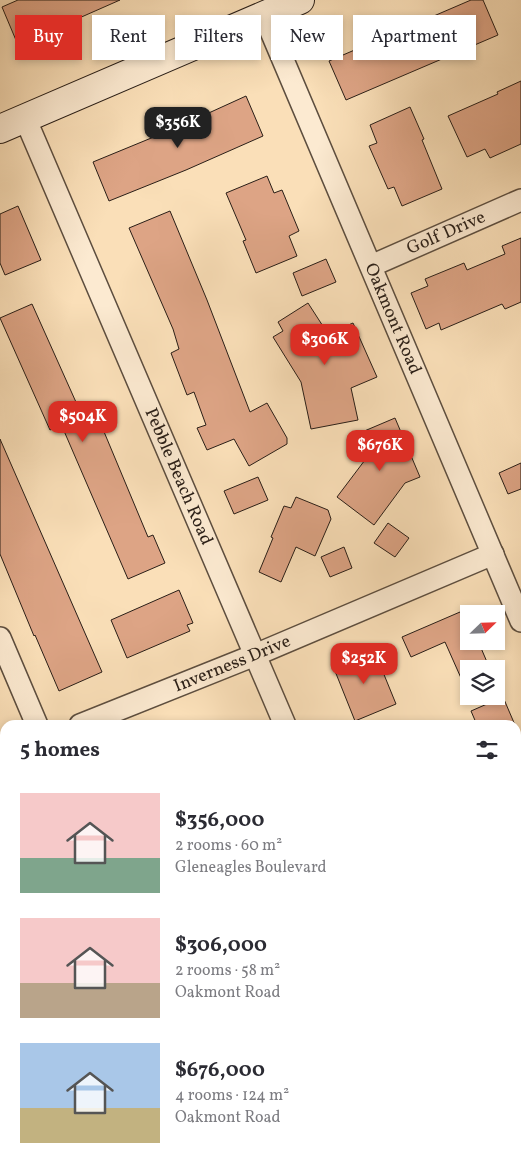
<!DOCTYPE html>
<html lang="en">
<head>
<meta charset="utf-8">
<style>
	:root { --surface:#fff; --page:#f7f7f7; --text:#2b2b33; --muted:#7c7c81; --accent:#d93025 }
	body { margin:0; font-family:Vollkorn,serif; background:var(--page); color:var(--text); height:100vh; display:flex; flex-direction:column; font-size:19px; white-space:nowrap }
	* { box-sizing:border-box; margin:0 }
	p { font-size:16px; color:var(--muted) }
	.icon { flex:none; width:28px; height:28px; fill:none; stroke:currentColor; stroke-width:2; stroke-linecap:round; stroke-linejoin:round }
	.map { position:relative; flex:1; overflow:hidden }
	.details { position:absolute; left:0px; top:720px; width:521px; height:446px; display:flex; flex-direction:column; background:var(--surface); border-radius:15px 15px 0 0; box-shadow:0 2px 8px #0003 }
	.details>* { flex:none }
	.guide { position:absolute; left:15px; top:15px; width:491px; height:45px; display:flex; gap:10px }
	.needle { width:32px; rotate:67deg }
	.tools { position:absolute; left:460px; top:605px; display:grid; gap:10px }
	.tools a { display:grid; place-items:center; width:45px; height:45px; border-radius:0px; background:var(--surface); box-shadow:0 2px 8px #0003; font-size:25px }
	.price { position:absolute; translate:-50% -42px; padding:0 11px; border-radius:10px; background:var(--accent); color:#fff; font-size:16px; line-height:32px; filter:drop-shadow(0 1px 2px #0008) }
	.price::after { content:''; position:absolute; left:50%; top:30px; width:15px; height:11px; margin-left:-8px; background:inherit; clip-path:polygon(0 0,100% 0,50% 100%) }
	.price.on { background:#222; color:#fff }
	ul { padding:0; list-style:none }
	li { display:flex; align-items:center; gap:15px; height:125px; padding:0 20px }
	li span { display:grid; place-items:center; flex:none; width:140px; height:100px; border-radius:0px; color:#555 }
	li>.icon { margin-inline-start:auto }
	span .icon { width:60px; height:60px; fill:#fffc; stroke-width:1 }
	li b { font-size:21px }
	h2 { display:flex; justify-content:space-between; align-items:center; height:60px; padding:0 20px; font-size:21px }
	.tag { padding:0 18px; border-radius:0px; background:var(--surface); box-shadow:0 2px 8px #0003; font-size:18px; line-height:45px }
	.tag.on { background:var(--accent); color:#fff }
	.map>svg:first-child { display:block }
	.green { fill:#c1c18d; stroke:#757052 }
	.building { fill:#dda485; stroke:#291e17 }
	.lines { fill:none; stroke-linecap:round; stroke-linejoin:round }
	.street-casing { stroke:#5d4e3f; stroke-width:24 }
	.secondary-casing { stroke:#291e17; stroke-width:30 }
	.street { stroke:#fcead1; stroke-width:21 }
	.secondary { stroke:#fcead1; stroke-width:28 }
	.labels { text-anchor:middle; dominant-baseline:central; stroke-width:4; stroke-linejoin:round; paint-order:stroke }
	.street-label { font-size:18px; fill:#291e17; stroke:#fcead1 }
</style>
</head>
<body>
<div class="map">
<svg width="521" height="1166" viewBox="0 0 521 1166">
	<rect width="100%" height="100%" fill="#fadfb8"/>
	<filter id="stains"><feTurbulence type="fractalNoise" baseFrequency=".004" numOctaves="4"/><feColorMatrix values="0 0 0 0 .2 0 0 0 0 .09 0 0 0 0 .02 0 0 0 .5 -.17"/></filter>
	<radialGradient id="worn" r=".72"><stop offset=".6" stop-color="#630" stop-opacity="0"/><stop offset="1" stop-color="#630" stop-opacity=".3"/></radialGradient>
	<path class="green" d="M212 1161H447L449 1166H201Z"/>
	<path class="building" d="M18 0H120L18 45 2 7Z
		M471 0H483L498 35 346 100 329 61Z
		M521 81V144L490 158 485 149 467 157 448 116 498 94 497 92Z
		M246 96 263 136 186 170 109 201 93 162 178 127Z
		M410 107 424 139 422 140 442 189 402 206 394 187 388 189 369 146 377 143 370 125Z
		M267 176 274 193 282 190 299 231 289 236 297 256 256 273 243 241 246 240 226 193Z
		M18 206 41 260 5 275 0 263V214Z
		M170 211 207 300 250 412 267 403 287 438V444L249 466 234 439 207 450 197 428 206 425 194 392 187 395 171 353 179 349 173 329 129 228Z
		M521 238V302L505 309 502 304 441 330 439 323 426 329 411 293 428 286 425 279 464 263 467 270 505 254 502 246Z
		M326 259 336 282 302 296 293 273Z
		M308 303 328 334 353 323 377 377 351 388 358 420 311 429 301 382 273 337 283 331 278 322Z
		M32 304 84 420 97 415 148 537 153 535 165 563 128 579 61 424 50 430 0 318Z
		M395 418 420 477 405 483 374 525 337 497 371 452 362 432Z
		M0 439 102 672 59 691 35 635 34 636 0 554Z
		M521 463V489L508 494 499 473Z
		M258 477 268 500 234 514 224 491Z
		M296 497 328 510 331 519 315 556 296 547 281 582 259 572 273 538 271 537 284 506 291 508Z
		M388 523 409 538 395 557 374 543Z
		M344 547 352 568 330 577 321 557Z
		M179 590 193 623 187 625 190 631 127 658 111 620Z
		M460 612 469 632V641H478L490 669H469V696L445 642 411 657 402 637Z
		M374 650 396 704 355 721 333 666Z
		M503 697 515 725H477L471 711Z"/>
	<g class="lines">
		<defs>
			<g id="street">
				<path id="s1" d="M264 15 521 621"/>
				<path id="s2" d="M25 118 285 725"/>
				<path id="s3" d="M371 266 521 200"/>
				<path d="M0 638 37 725"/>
				<path id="s4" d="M80 725 255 655 493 554"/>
				<path d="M0 759 5 757"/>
				<path d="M516 1086 521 1074"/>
				<path d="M477 1166 479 1161"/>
			</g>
			<path id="secondary" d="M0 129 300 0"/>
		</defs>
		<use href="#street" class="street-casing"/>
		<use href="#secondary" class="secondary-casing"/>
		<use href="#street" class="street"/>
		<use href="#secondary" class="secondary"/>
	</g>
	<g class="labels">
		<g class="street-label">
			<text stroke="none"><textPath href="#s3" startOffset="82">Golf Drive</textPath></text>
			<text stroke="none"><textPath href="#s1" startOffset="330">Oakmont Road</textPath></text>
			<text stroke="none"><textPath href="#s2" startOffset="390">Pebble Beach Road</textPath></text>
			<text stroke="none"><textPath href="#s4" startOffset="164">Inverness Drive</textPath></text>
		</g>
	</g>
	<rect width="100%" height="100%" filter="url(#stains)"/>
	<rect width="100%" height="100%" fill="url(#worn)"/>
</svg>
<div class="tools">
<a><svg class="needle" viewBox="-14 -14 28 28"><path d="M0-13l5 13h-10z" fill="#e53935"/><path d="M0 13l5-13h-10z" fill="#7c7c81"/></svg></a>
<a><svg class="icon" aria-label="layers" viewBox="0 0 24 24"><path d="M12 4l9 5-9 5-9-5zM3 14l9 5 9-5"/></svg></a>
</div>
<b class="price on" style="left:178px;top:149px">$356K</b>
<b class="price" style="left:325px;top:366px">$306K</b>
<b class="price" style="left:83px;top:443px">$504K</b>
<b class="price" style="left:380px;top:472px">$676K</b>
<b class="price" style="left:364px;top:685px">$252K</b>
<div class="guide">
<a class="tag on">Buy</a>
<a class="tag">Rent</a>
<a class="tag">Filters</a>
<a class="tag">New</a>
<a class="tag">Apartment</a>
</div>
<section class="details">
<h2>5 homes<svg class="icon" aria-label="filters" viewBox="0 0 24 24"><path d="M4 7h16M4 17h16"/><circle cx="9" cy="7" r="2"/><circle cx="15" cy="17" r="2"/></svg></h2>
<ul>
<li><span style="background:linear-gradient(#f6c9c9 65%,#7fa58c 0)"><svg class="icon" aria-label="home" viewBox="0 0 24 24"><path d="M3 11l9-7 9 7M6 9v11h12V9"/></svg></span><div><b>$356,000</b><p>2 rooms · 60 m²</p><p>Gleneagles Boulevard</p></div></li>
<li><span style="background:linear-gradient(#f6c9c9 65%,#b9a48a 0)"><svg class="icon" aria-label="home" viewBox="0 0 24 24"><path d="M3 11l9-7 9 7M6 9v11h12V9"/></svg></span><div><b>$306,000</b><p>2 rooms · 58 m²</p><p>Oakmont Road</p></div></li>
<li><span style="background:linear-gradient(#a9c7e8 65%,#c2b280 0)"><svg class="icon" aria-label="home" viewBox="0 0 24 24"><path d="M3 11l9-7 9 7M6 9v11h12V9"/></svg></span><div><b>$676,000</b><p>4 rooms · 124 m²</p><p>Oakmont Road</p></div></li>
</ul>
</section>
</div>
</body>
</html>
